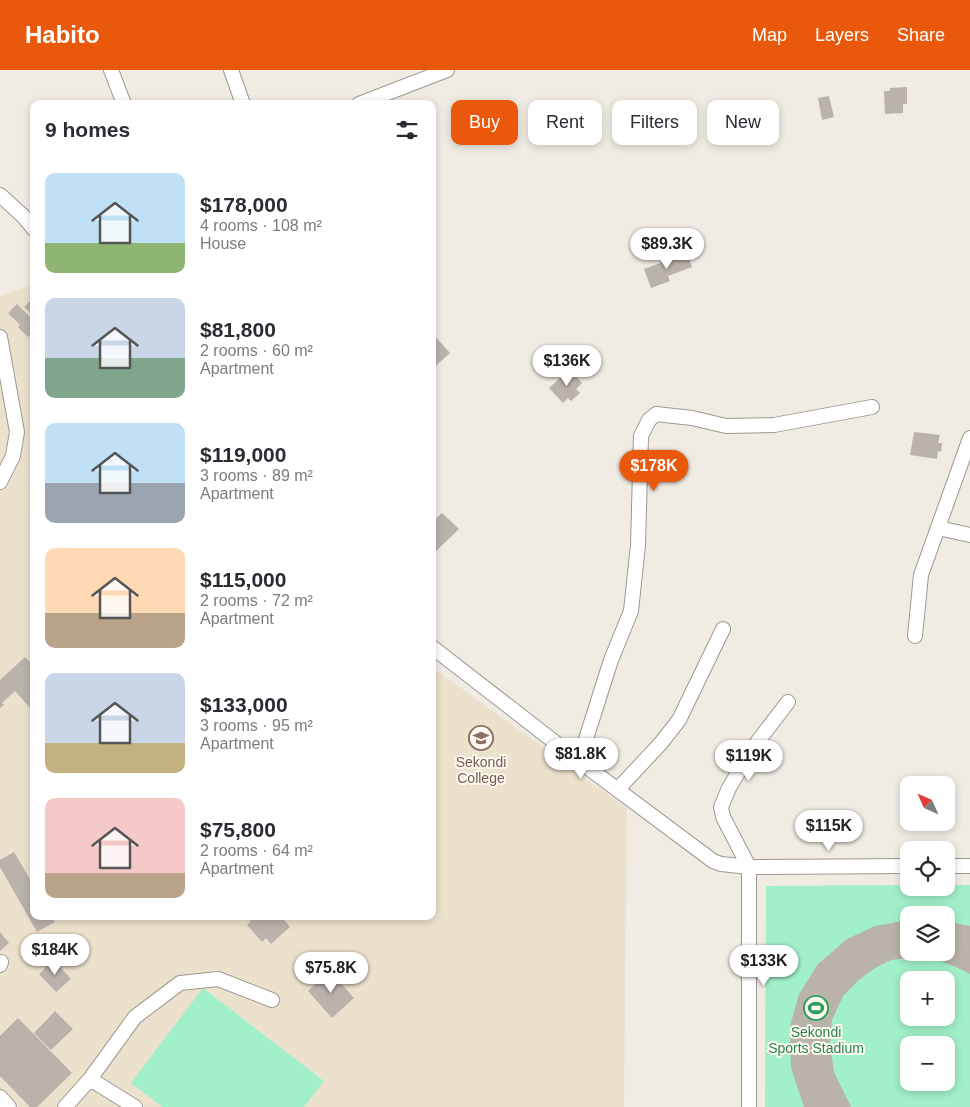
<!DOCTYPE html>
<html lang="en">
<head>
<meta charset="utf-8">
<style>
	:root { --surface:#fff; --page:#f2f2f3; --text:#2b2b33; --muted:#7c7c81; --accent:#ea580c }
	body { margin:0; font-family:Helvetica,sans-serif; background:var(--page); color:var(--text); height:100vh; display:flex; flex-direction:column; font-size:19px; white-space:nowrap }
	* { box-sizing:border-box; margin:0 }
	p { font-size:16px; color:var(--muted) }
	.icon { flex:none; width:28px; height:28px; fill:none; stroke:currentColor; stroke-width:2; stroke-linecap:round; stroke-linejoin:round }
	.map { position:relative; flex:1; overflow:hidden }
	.drawer { position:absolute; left:30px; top:30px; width:406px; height:820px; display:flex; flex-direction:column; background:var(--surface); border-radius:10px; box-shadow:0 2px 8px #0003 }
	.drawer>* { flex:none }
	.banner { position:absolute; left:451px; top:30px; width:444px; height:45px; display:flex; gap:10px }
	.needle { width:32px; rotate:315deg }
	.buttons { position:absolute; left:900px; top:706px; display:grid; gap:10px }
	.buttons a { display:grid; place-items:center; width:55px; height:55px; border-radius:10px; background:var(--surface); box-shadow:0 2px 8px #0003; font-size:25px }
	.price { position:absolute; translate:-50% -42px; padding:0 11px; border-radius:18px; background:#fff; color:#222; font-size:16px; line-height:32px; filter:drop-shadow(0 1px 2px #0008) }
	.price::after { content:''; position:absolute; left:50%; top:30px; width:15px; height:11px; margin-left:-8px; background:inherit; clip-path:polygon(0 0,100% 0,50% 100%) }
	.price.active { background:var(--accent); color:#fff }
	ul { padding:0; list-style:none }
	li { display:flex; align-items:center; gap:15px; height:125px; padding:0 15px }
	li span { display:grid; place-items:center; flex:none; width:140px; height:100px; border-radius:10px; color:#555 }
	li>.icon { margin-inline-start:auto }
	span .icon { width:60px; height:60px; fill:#fffc; stroke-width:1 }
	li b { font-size:21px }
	h2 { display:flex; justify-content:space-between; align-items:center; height:60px; padding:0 15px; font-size:21px }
	.chip { padding:0 18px; border-radius:10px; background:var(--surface); box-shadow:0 2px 8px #0003; font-size:18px; line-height:45px }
	.chip.active { background:var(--accent); color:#fff }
	header { display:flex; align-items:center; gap:30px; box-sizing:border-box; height:70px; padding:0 25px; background:var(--accent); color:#fff }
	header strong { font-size:24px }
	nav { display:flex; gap:28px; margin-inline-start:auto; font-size:18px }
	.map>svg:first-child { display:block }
	.education { fill:#ece1cc }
	.green { fill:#a1f0ca; fill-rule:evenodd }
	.building { fill:#bab3ac }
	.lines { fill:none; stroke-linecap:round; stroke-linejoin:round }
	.minor-casing { stroke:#9d9991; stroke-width:16 }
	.minor { stroke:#fff; stroke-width:14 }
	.labels { text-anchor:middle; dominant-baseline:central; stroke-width:4; stroke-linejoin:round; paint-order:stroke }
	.education-label { font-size:14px; fill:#785e54; stroke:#fef9f0 }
	.leisure-label { font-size:14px; fill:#27864d; stroke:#fef9f0 }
</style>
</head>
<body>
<header>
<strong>Habito</strong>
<nav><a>Map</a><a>Layers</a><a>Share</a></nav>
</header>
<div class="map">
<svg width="970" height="1037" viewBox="0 0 970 1037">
	<rect width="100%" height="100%" fill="#f0ebe3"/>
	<path class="education" d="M34 214V846H432L433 598 627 738 624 1037H0V226Z"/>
	<path class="green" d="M909 815V818H946V815H970V1037H765L766 816ZM909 845H946V882H909ZM909 910H946V948H909ZM909 975H946V1012H909Z
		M203 918 324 1011 304 1037H163L131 1013Z"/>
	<path class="building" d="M907 17V34H903V43L885 44 884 21H890V18Z
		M829 26 834 47 822 50 818 28Z
		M687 183 692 197 668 206 670 211 651 218 644 199Z
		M34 227V246L24 237Z
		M17 234 34 251V261L28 267 18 257 20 255 8 243Z
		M432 263 450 283 432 299Z
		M570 299 582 313 576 319 580 323 571 331 568 328 563 333 549 318Z
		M914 362 940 365 938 373H942L941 382 938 381 937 389 910 385Z
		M442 443 459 459 432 485V452Z
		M25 587 34 596V638L32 640 15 621 2 633 4 635 0 638V610Z
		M14 782 34 816V846H51L55 852 37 862 0 797V790Z
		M247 846H281L290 857 271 874 266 868 262 872 247 855 251 851Z
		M909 850V882H946V851L970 856V904L958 898 928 886 891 890 875 898 859 910 843 926 832 950 830 975 834 1002 851 1037H804L791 998 790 956 799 924 818 894 847 869 875 856Z
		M0 862 9 873 0 881Z
		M54 890 71 909 56 922 39 904Z
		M330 901 354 928 332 948 308 921Z
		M55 941 73 959 51 980 34 963Z
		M18 948 72 1003 37 1037H30L0 1006V966Z"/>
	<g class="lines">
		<defs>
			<path id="minor" d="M111 0 124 34
				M231 0 243 34
				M359 34 447 0
				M0 125 23 146 34 159
				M0 267 17 362 13 386 0 412
				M938 458 970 465
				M915 566 921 505 970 368
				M432 577 579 691 713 791 721 794 749 797 909 796
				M579 691 611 590 631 541 638 475 641 366 649 350 656 344 692 348 726 356 774 355 872 337
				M618 719 661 673 679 650 723 559
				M946 796H970
				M0 895 1 892
				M90 1009 135 1037
				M0 1027 9 1037
				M65 1037 90 1009 135 947 180 913 218 909 272 930
				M749 1037V797L723 747 721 737 729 718 752 679 788 632"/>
		</defs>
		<use href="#minor" class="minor-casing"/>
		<use href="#minor" class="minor"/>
	</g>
	<defs>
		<symbol id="school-ring" viewBox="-11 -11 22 22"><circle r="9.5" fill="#fef9f0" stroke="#8d6e63" stroke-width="1.5"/><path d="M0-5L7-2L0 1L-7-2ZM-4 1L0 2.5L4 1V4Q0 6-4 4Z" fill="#8d6e63"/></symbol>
		<symbol id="stadium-ring" viewBox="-11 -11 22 22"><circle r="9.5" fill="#fef9f0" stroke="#2e9e5b" stroke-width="1.5"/><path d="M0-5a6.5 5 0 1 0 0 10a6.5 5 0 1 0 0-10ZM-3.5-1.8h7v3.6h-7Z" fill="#2e9e5b"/></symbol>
	</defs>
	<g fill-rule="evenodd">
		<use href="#school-ring" x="467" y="654" width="28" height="28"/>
		<use href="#stadium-ring" x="802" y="924" width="28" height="28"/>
	</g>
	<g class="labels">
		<g class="education-label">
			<text x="481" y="692">Sekondi<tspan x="481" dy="16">College</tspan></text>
		</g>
		<g class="leisure-label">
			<text x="816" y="962">Sekondi<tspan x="816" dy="16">Sports Stadium</tspan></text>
		</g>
	</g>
</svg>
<div class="buttons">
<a><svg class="needle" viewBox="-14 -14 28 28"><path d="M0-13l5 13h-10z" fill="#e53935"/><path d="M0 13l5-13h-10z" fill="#7c7c81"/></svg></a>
<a><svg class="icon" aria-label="locate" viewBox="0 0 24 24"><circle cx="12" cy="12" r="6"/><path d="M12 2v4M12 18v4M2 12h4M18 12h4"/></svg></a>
<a><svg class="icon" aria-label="layers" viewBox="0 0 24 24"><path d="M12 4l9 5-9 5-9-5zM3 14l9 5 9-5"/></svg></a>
<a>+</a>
<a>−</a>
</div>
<b class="price" style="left:667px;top:200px">$89.3K</b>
<b class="price" style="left:567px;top:317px">$136K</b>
<b class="price active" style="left:654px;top:422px">$178K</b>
<b class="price" style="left:581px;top:710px">$81.8K</b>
<b class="price" style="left:749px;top:712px">$119K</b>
<b class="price" style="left:829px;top:782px">$115K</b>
<b class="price" style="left:55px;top:906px">$184K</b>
<b class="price" style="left:764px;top:917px">$133K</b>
<b class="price" style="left:331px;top:924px">$75.8K</b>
<div class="banner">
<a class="chip active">Buy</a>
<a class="chip">Rent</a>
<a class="chip">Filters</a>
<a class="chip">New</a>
</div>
<section class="drawer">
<h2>9 homes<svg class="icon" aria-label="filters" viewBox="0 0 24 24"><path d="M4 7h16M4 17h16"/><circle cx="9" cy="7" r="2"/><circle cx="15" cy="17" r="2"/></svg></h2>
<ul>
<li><span style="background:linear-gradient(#bfe0f5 70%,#8fb573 0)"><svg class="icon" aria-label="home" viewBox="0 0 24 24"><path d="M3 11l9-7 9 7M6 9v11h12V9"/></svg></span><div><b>$178,000</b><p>4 rooms · 108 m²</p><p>House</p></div></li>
<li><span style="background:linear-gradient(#c9d6e8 60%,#7fa58c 0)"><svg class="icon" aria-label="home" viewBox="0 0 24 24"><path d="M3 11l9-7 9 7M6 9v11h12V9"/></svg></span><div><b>$81,800</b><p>2 rooms · 60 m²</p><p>Apartment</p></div></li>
<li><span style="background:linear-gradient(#bfe0f5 60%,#9aa5b1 0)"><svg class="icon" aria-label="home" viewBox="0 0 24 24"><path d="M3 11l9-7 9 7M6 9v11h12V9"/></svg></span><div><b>$119,000</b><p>3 rooms · 89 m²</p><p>Apartment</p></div></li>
<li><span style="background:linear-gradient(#ffd9b3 65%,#b9a48a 0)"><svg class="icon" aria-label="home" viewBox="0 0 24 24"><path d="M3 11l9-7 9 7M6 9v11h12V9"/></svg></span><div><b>$115,000</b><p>2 rooms · 72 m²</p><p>Apartment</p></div></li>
<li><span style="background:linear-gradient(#c9d6e8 70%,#c2b280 0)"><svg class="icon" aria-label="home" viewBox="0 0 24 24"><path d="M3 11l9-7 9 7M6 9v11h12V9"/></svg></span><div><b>$133,000</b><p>3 rooms · 95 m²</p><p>Apartment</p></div></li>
<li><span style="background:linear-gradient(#f6c9c9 75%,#b9a48a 0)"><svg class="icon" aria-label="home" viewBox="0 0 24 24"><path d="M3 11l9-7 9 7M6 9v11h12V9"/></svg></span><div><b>$75,800</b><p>2 rooms · 64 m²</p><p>Apartment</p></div></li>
</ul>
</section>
</div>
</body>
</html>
